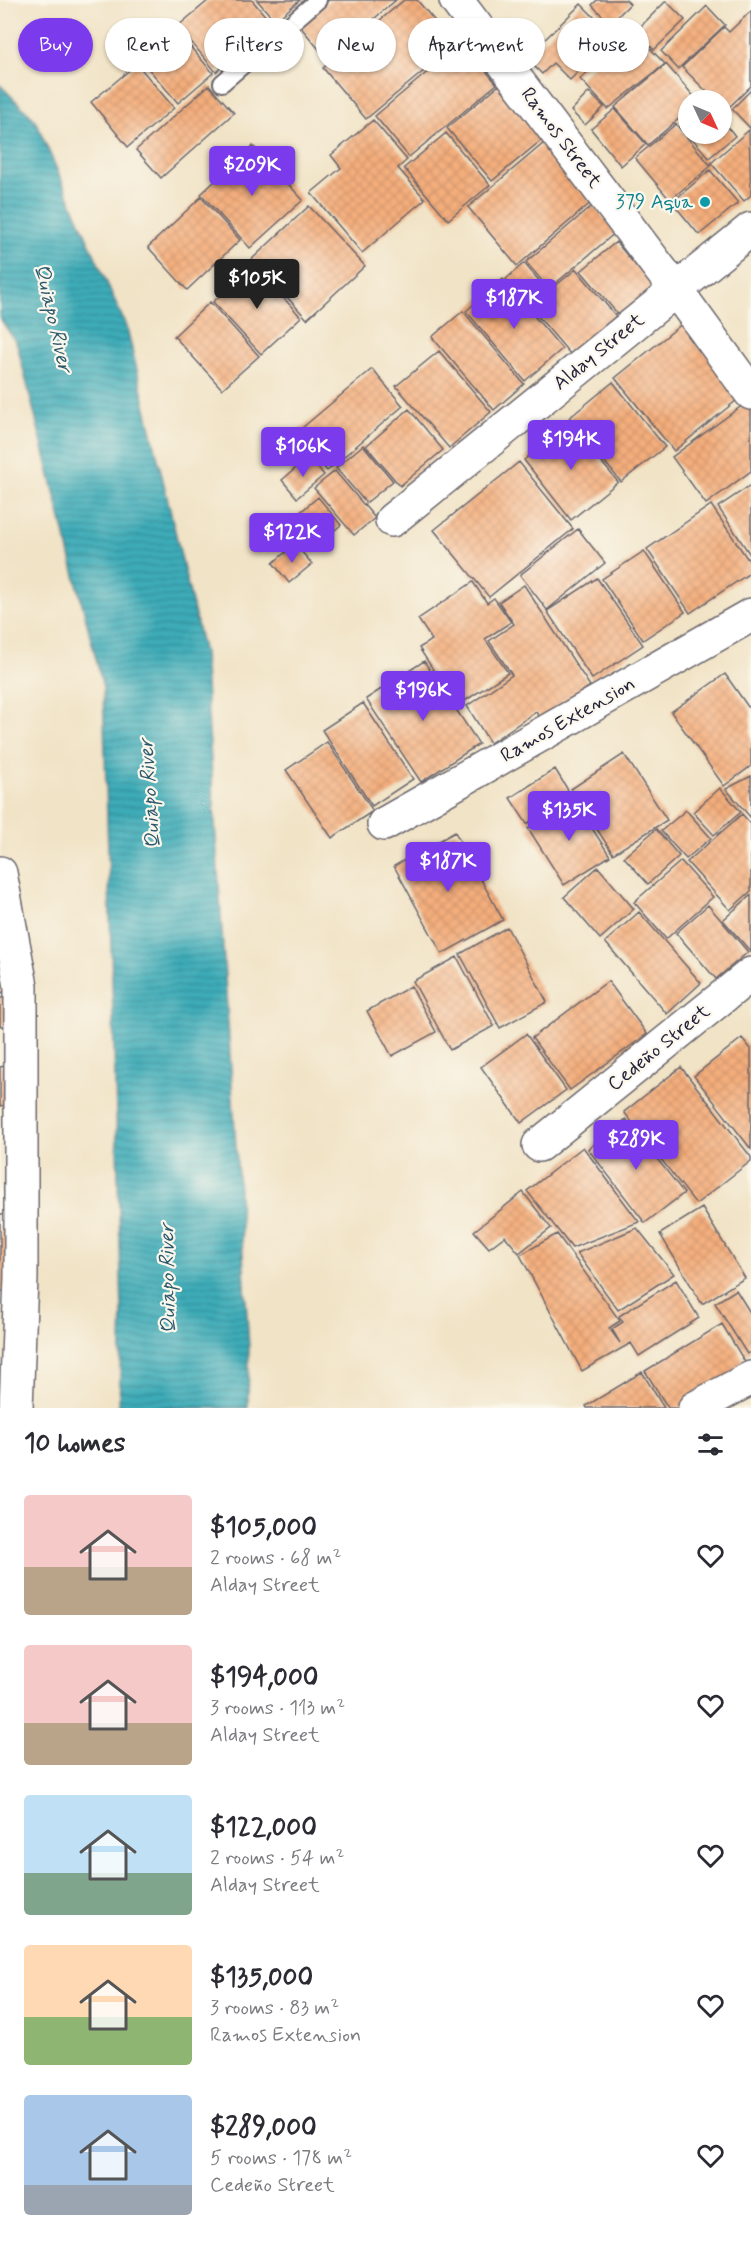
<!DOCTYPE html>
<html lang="en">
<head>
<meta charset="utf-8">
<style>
	:root { --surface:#fff; --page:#f7f7f7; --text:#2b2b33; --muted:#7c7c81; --accent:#7c3aed }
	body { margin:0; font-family:Mynerve,sans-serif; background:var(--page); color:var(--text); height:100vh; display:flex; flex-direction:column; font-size:22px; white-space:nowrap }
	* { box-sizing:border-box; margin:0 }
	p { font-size:20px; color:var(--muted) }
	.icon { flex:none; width:33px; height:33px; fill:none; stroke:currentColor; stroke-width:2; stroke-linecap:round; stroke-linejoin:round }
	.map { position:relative; height:1408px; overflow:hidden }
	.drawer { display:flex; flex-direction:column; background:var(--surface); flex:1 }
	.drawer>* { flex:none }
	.top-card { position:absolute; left:18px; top:18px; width:716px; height:54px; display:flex; gap:12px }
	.needle { width:39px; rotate:134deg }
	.buttons { position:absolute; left:678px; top:90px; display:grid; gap:12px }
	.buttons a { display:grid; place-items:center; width:54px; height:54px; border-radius:50%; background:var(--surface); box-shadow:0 2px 4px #0004; font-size:30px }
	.price { position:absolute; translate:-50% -51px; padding:0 14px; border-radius:6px; background:var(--accent); color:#fff; font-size:20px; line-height:39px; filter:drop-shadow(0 2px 3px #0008) }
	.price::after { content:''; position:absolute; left:50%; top:36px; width:18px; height:14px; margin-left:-9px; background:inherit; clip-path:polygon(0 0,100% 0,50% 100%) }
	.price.on { background:#222; color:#fff }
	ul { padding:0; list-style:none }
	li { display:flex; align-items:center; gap:18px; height:150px; padding:0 24px }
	li span { display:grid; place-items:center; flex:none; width:168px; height:120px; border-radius:6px; color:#555 }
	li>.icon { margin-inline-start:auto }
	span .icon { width:72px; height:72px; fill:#fffc; stroke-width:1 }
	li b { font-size:26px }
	h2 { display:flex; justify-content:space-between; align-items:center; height:72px; padding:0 24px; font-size:26px }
	.chip { padding:0 21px; border-radius:27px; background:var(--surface); box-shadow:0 2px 4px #0004; font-size:21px; line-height:54px }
	.chip.on { background:var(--accent); color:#fff }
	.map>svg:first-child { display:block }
	.water { fill:url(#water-rules); stroke:#2f677a; stroke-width:1.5 }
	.building { fill:url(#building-cross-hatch) }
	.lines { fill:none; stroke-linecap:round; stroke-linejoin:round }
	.service-casing { stroke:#6a666c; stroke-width:20 }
	.minor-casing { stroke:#6a666c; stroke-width:36 }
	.tertiary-casing { stroke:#6a666c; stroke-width:36 }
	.service { stroke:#fff; stroke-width:16 }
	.minor { stroke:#fff; stroke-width:33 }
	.tertiary { stroke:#fff; stroke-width:33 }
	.culture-dot { fill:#0f9aa8; stroke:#fbf7ec; stroke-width:2 }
	.labels { text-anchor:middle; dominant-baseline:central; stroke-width:4.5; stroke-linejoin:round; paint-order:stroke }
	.street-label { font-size:20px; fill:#22223b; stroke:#fbf7ec }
	.culture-label { font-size:20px; fill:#0d838f; stroke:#fbf7ec; text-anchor:end }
	.water-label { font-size:21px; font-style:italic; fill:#2c596d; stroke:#fbf7ec }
</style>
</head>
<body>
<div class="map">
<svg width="751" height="1408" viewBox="0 0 751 1408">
	<defs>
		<pattern id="water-rules" width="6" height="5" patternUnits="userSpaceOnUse" patternTransform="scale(1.5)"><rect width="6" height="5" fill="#3cacb8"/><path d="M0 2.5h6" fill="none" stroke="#328c97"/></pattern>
		<pattern id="building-cross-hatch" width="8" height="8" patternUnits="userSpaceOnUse" patternTransform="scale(1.5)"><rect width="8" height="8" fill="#f4ae7c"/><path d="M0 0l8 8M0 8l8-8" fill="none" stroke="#d1956c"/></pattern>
	</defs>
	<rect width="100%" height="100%" fill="#fbf7ec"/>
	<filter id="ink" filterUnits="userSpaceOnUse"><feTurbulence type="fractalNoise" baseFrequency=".0167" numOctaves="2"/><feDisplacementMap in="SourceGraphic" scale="12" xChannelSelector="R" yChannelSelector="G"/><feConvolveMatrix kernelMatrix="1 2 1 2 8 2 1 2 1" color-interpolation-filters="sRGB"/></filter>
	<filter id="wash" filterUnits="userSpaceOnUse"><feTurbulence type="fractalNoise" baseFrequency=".008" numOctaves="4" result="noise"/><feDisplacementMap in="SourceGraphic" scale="24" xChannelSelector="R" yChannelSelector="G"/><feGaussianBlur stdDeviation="1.35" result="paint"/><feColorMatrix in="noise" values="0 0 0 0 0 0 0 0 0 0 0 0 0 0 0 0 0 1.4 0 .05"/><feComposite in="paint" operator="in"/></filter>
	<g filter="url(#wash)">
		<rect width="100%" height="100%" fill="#f1e3c6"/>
		<path class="water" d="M0 85 35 120 127 328 204 653 249 1347 248 1408H119L122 1310 103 687 17 344 0 318Z"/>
		<g id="blocks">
			<path class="building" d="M209 0H252L272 24 216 72 178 26Z
				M257 0H300L275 21Z
				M329 0H396L327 59 299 25Z
				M404 0H417L455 45 366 119 323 68Z
				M597 0H626L630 4 610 24 592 5Z
				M666 1 685 20 654 50 636 31Z
				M581 4 602 25 590 36 602 48 570 80 553 63 542 74 526 58Z
				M707 6 725 25 678 69 661 51Z
				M751 11V86L725 111 722 100H715L682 67 724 27 729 32Z
				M175 29 213 73 178 103 140 59Z
				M631 29 665 64 608 109 580 79Z
				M462 43 497 84 409 157 375 116Z
				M137 64 174 108 128 147 91 102Z
				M666 64 697 100H688V111L648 145 615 107Z
				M209 85 234 113 161 178 136 150Z
				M499 85 544 138 492 181 447 128Z
				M751 90V129L732 109Z
				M589 92 604 107 585 125 571 111Z
				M615 109 646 144 621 166 591 129Z
				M722 119 735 136 709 158 684 129 688 125V134H722Z
				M373 120 407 160 398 168 425 199 362 253 311 193 341 168 331 155Z
				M676 124 711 166 670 200 635 158Z
				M749 130 751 195 744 201 711 163Z
				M446 133 490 185 448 220 404 168Z
				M544 143 593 201 517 266 468 207Z
				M253 146 303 200 250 248 201 194Z
				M710 170 738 203 699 235 672 202Z
				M201 197 240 240 187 290 148 247Z
				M593 205 616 232 549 289 526 262Z
				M309 206 365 266 307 319 252 259Z
				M616 242 656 290 622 319 581 271Z
				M524 263 547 290 528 306 506 279Z
				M253 265 301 317 261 354 213 302Z
				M576 269 616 316 571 355 530 307Z
				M503 279 562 349 525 381 466 311Z
				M210 302 259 356 222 389 174 336Z
				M463 311 524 384 494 410 432 337Z
				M683 323 742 396 674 451 615 378Z
				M439 351 491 412 449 448 396 386Z
				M372 369 403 406 327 471 296 433Z
				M613 382 665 447 621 482 569 418Z
				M747 402 751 407V471L706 504 672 457Z
				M409 409 443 450 400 486 366 446Z
				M569 423 618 482 571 520 524 460Z
				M363 445 393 481 366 503 336 468Z
				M309 457 324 475 297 498 282 480Z
				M519 462 573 529 489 597 434 530Z
				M335 471 375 518 354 535 314 488Z
				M751 485V556L718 507Z
				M318 497 341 525 313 548 290 521Z
				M711 505 751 564V572L690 613 647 549Z
				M578 529 605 563 547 610 520 575Z
				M295 544 312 564 289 583 273 563Z
				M644 551 685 612 643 640 602 579Z
				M597 578 643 645 592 679 547 611Z
				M473 582 487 603 494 598 511 622 485 639 508 673 457 706 419 648 432 640 418 619Z
				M524 585 590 686 541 719 536 712 490 743 467 706 512 675 489 641 514 624 499 602Z
				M424 661 479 744 421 782 366 699Z
				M725 674 751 711V766L724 786 671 712Z
				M363 703 413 779 372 806 322 730Z
				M327 742 373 811 332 838 286 770Z
				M624 754 667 820 613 854 571 789Z
				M555 769 571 795 527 824 510 798Z
				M751 776V818L726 789Z
				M720 788 741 812 714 835 693 812Z
				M573 799 610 856 564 885 528 828Z
				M686 810 711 838 686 859 661 831Z
				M742 814 751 824V891L730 910 687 862Z
				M656 829 679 856 648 884 624 857Z
				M455 832 503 920 442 954 394 866Z
				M681 861 713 897 666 939 634 902Z
				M598 867 634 909 600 939 564 897Z
				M751 895V952L723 920Z
				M708 905 748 952 716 979 676 933Z
				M639 912 701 983 667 1014 605 942Z
				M507 927 547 1002 500 1028 460 954Z
				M0 953 8 991 0 993Z
				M457 957 494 1026 450 1050 413 981Z
				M608 981 647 1034 570 1090 532 1038Z
				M411 986 436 1032 392 1056 367 1011Z
				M0 998H4L8 1025 0 1026Z
				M526 1034 566 1090 521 1123 481 1067Z
				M742 1038 751 1049V1149L694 1076Z
				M11 1065 16 1104 0 1106V1067Z
				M681 1067 751 1157V1161L696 1204 624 1112Z
				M626 1119 684 1193 645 1223 588 1149Z
				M583 1147 639 1222 572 1248 527 1191Z
				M523 1192 551 1228 519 1253 505 1236 489 1248 474 1231Z
				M702 1208 745 1278 702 1304 660 1234Z
				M14 1213 16 1291H0V1214Z
				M637 1228 674 1274 618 1310 577 1253Z
				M557 1234 620 1321 609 1328 620 1343 612 1329 623 1322 619 1316 676 1280 699 1318 639 1356 631 1343 582 1371 520 1255Z
				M736 1290 751 1314V1352L747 1354 715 1303Z
				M722 1324 751 1372 705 1408H668L645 1371Z
				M642 1372 664 1408H587L586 1406Z"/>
		</g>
	</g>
	<g filter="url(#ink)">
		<use href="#blocks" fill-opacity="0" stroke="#6a666c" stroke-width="1.5"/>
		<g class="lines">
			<defs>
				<path id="service" d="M222 83 318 0"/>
				<path id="minor" d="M392 520 751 229
					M384 824 751 615
					M0 873 21 986V1278L16 1408
					M539 1145 751 974
					M695 1408 751 1378"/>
				<path id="tertiary" d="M456 0 676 290 751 393"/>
			</defs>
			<use href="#service" class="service-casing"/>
			<use href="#minor" class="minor-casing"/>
			<use href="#tertiary" class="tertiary-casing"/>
			<use href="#service" class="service"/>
			<use href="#minor" class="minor"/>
			<use href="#tertiary" class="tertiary"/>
		</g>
	</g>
	<circle class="culture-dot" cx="705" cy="202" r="6"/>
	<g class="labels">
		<g class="street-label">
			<text transform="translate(561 138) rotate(53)">Ramos Street</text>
			<text transform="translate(599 352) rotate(-39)">Alday Street</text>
			<text transform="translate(568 720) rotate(-30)">Ramos Extension</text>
			<text transform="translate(659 1048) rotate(-39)">Cedeño Street</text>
		</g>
		<g class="culture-label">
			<text x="693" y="202">379 Aqua</text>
		</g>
		<g class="water-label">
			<text transform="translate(53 318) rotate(77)">Quiapo River</text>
			<text transform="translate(150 794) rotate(-94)">Quiapo River</text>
			<text transform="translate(168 1279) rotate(-91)">Quiapo River</text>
		</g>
	</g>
</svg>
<div class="buttons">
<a><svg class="needle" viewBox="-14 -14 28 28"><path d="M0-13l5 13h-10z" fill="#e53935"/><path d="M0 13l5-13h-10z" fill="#7c7c81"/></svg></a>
</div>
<b class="price" style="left:252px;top:197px">$209K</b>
<b class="price on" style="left:257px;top:310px">$105K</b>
<b class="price" style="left:514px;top:330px">$187K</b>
<b class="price" style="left:571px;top:471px">$194K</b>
<b class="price" style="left:303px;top:478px">$106K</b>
<b class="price" style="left:292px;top:564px">$122K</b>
<b class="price" style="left:423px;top:722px">$196K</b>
<b class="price" style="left:569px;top:842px">$135K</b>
<b class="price" style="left:448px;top:893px">$187K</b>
<b class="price" style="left:636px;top:1171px">$289K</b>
<div class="top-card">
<a class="chip on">Buy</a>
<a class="chip">Rent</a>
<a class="chip">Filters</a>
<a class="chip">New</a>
<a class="chip">Apartment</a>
<a class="chip">House</a>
</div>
</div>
<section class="drawer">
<h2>10 homes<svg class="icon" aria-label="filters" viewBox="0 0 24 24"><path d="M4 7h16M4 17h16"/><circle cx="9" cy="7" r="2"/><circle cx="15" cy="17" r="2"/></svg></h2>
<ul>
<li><span style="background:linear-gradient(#f6c9c9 60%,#b9a48a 0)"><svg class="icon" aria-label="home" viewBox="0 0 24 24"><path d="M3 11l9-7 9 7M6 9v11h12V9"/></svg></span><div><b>$105,000</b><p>2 rooms · 68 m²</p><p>Alday Street</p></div><svg class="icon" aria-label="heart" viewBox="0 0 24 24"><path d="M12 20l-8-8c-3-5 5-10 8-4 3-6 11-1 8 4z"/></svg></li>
<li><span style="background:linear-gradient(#f6c9c9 65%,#b9a48a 0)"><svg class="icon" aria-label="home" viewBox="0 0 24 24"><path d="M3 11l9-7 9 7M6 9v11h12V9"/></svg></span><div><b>$194,000</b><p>3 rooms · 113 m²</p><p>Alday Street</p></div><svg class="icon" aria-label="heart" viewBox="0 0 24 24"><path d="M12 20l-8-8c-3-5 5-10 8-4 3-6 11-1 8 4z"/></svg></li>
<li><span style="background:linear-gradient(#bfe0f5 65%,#7fa58c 0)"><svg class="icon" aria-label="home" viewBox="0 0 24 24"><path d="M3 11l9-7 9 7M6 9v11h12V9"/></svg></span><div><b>$122,000</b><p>2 rooms · 54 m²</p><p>Alday Street</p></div><svg class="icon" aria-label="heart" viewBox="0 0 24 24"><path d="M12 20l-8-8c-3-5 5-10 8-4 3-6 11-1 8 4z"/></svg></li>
<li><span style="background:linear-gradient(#ffd9b3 60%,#8fb573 0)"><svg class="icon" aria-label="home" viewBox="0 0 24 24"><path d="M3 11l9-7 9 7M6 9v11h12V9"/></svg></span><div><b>$135,000</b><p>3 rooms · 83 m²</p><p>Ramos Extension</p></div><svg class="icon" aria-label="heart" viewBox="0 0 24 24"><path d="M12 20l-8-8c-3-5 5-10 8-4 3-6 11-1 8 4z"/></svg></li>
<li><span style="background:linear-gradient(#a9c7e8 75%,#9aa5b1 0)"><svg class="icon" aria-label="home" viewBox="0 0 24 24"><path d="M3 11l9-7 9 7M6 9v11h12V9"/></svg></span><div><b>$289,000</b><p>5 rooms · 178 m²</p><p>Cedeño Street</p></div><svg class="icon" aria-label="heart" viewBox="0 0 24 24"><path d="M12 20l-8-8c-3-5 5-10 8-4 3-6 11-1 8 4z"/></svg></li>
</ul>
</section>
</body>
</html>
